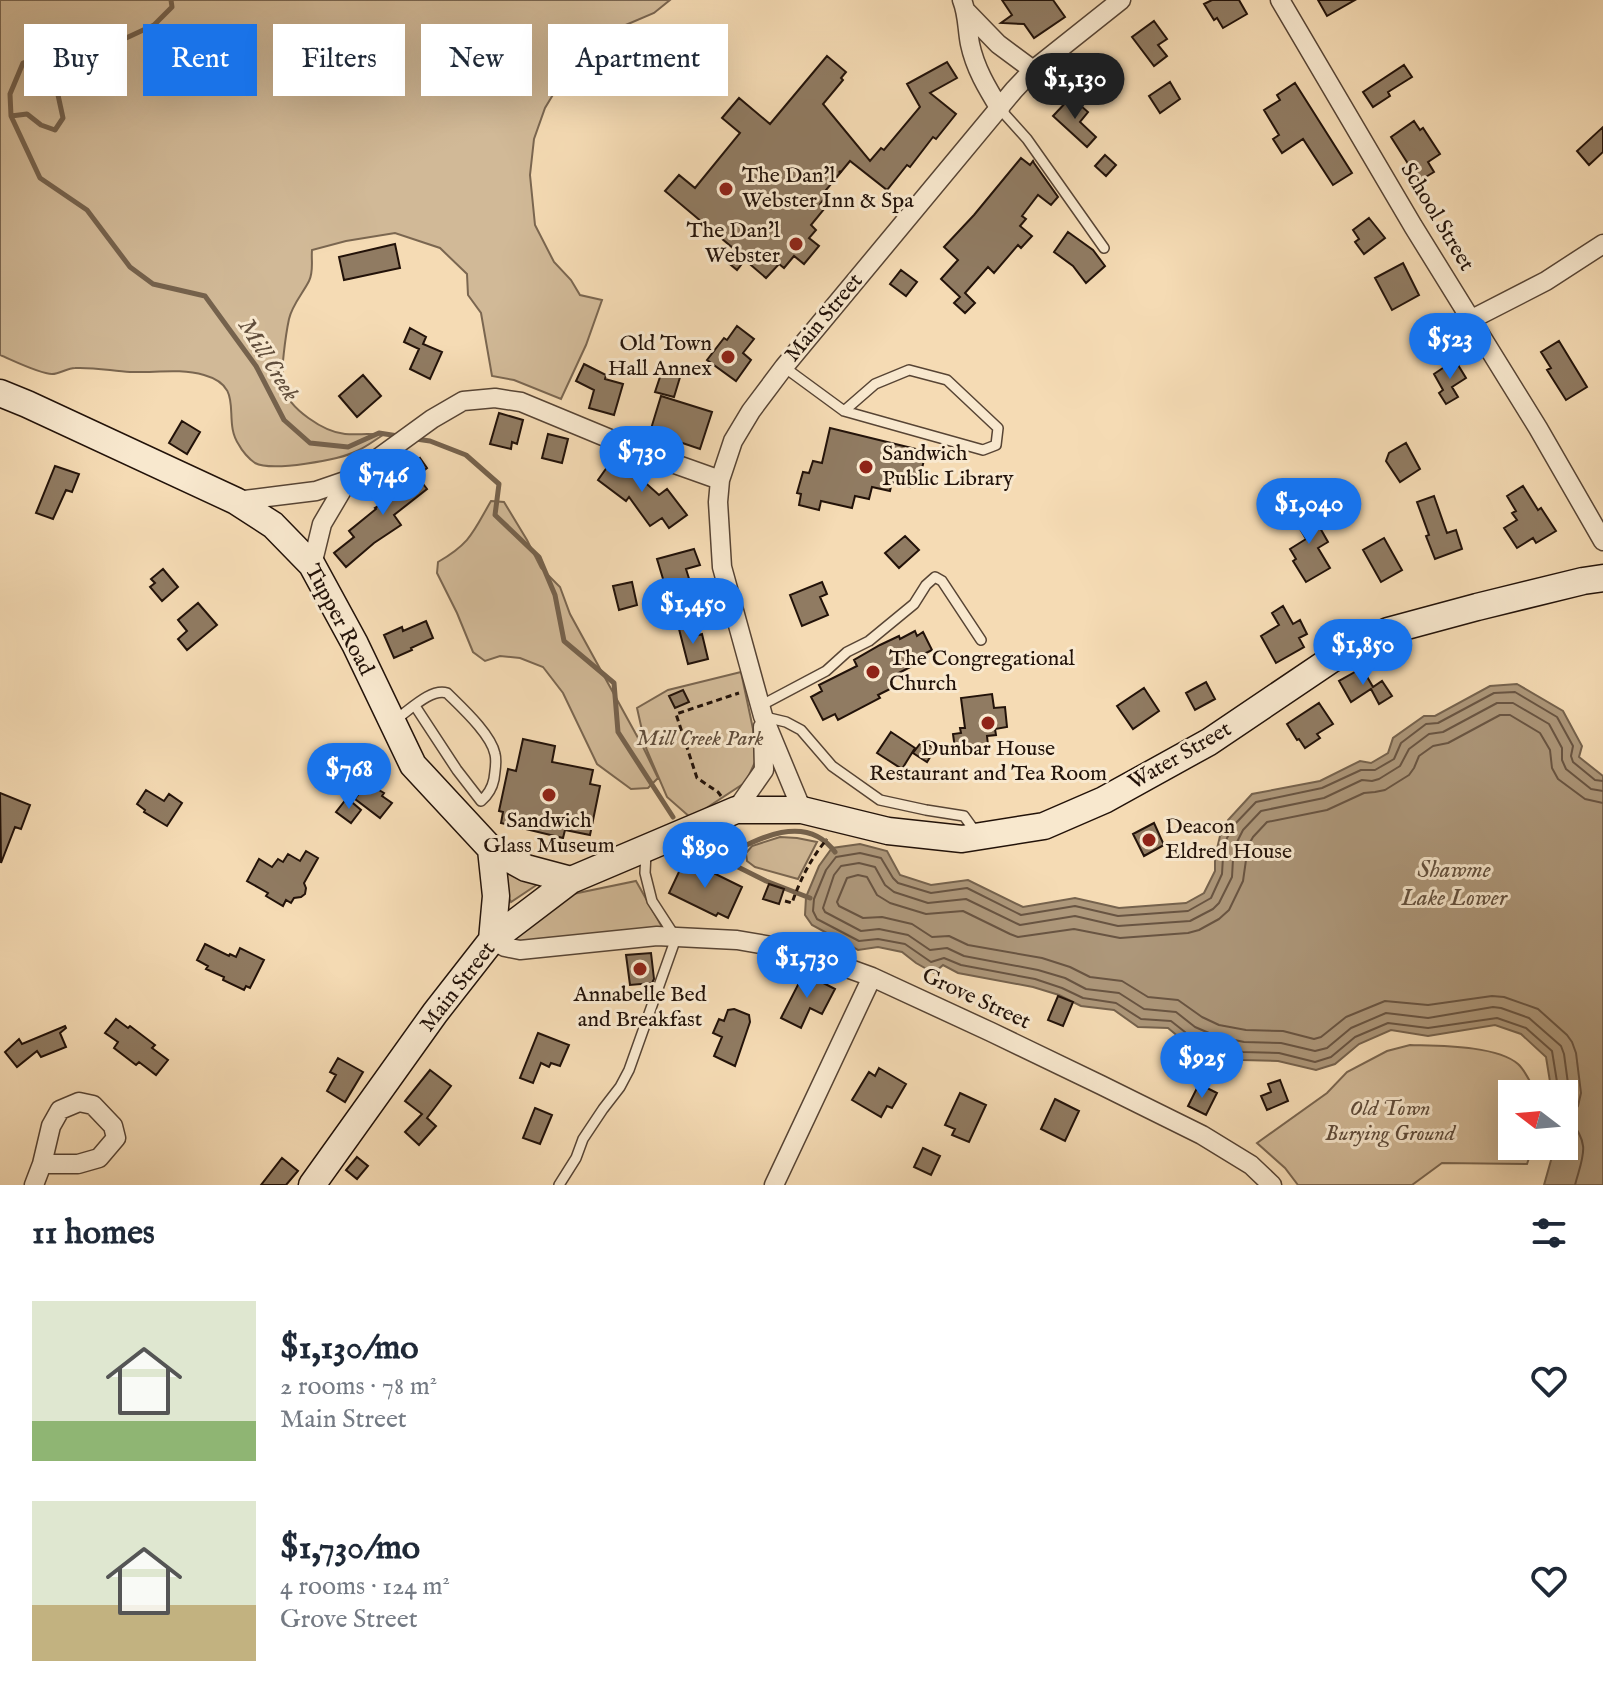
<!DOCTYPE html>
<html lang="en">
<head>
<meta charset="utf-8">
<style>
	:root { --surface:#fff; --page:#f6f6f7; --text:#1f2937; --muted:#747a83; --accent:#1a73e8 }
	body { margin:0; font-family:"IM FELL English",serif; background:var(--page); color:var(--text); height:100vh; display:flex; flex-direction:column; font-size:30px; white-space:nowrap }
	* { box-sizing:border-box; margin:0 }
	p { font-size:26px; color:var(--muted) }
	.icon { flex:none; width:44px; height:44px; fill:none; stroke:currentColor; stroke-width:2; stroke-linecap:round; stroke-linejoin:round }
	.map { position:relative; height:1185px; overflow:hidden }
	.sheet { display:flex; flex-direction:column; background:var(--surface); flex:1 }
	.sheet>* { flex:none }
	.guide { position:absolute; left:24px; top:24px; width:800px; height:72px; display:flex; gap:16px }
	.needle { width:52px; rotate:286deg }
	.fabs { position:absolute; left:1498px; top:1080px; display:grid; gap:16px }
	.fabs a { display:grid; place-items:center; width:80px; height:80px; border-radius:0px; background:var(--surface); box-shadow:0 8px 32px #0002; font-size:40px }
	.price { position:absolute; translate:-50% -68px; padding:0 18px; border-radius:28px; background:var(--accent); color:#fff; font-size:26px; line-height:52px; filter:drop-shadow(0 2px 4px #0008) }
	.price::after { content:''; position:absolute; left:50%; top:48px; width:24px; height:18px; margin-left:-12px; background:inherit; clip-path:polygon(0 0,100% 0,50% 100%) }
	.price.on { background:#222; color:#fff }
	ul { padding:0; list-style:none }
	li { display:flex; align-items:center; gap:24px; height:200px; padding:0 32px }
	li span { display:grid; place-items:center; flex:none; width:224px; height:160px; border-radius:0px; color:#555 }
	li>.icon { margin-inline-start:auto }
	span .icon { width:96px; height:96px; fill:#fffc; stroke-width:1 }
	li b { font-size:34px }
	h2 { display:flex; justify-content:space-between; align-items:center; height:96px; padding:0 32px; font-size:34px }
	.tag { padding:0 28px; border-radius:0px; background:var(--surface); box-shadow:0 8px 32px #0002; font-size:28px; line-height:72px }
	.tag.on { background:var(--accent); color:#fff }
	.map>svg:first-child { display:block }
	.green { fill:#d1b997; stroke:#7a6650; stroke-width:2 }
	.water { fill:#ad977a; stroke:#75624d; stroke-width:2 }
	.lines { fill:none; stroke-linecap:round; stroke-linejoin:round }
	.shore { stroke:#685442; stroke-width:2 }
	.stream { stroke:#75624d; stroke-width:5 }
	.building { fill:#907b62; stroke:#221209; stroke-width:2 }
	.service-casing { stroke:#574434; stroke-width:12 }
	.minor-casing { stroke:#574434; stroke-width:21 }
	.secondary-casing { stroke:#221209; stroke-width:29 }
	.path { stroke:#221209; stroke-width:3; stroke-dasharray:6 4; stroke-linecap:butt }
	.service { stroke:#f8e8ce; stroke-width:9 }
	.minor { stroke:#f8e8ce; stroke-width:18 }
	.secondary { stroke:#f8e8ce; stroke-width:26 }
	.poi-dot { fill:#8f2418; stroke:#f8e8ce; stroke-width:3 }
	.labels { text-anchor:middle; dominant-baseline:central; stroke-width:6; stroke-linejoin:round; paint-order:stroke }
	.poi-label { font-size:22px; fill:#221209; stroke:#f8e8ce; text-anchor:start }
	.street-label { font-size:22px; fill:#221209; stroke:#f8e8ce }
	.park-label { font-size:22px; font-style:italic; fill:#5f4c3b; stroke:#f8e8ce }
	.water-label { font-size:24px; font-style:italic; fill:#614e3c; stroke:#f8e8ce }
</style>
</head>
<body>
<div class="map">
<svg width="1603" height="1185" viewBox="0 0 1603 1185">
	<rect width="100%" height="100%" fill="#f5dbb4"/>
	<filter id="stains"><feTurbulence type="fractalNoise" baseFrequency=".0025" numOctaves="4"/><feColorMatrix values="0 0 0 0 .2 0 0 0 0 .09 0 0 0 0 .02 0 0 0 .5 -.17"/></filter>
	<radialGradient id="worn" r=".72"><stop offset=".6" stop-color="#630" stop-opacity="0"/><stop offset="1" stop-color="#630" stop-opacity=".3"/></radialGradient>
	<path class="green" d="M0 0H670L654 13 621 27 597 42 579 58 560 83 545 108 534 139 530 175 535 225 554 262 571 280 580 295 602 300 586 345 561 399 514 380 492 376 481 313 468 295 467 274 440 248 395 233 346 241 312 250C311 260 314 271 309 281 303 293 292 305 289 319 286 333 280 375 283 387 289 409 324 432 345 434 358 435 370 433 383 435 375 440 366 447 357 451 339 460 272 472 255 463 249 459 242 451 239 445 221 419 247 387 204 375 180 368 154 373 130 372 112 371 94 367 75 368 67 368 60 374 52 374 40 374 12 360 0 355Z
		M491 501 504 502 527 540 541 568 560 587 570 614 643 747 658 778 648 788 631 789 597 764 563 693 543 667 520 658 500 656 485 661 473 652 457 613 437 573 438 562C471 543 473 532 491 501Z
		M741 672 753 729 755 762 746 782 691 818 667 797 646 748 637 708 668 690Z
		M780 837 797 838 817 842 798 879 755 867 747 861 746 853 752 846Z
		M503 864 541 882 511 902 507 895Z
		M636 881 662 927 520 943 515 940 516 935 573 894Z
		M1410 1045C1438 1046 1496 1045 1518 1064 1525 1070 1530 1082 1535 1091V1094H1512V1146H1533L1527 1164 1442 1163 1412 1185H1298L1285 1168 1257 1143 1327 1093 1347 1072 1387 1051Z"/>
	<path class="water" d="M662 49 686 69 676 81 652 61Z
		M1517 684 1563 711 1582 746 1579 757 1603 776V1185H1544L1555 1146H1564V1094H1552L1546 1057 1521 1034 1495 1025 1428 1036 1391 1030 1359 1044 1335 1064 1316 1070 1278 1061 1242 1060 1210 1053 1186 1043 1168 1028 1138 1027 1114 1010 1081 1006 1059 995 1033 987 958 973 943 965 934 973 916 963 902 952 878 947 858 950 812 925 805 915 806 897 819 866 832 848 860 844 887 851 900 875 931 885 968 880 1023 907 1075 898 1119 908 1186 903 1204 893 1215 871V857L1220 836 1228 820 1252 794 1320 781 1360 761 1371 763 1388 753 1393 738 1424 716H1435L1490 686Z"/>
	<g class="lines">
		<path class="shore" d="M1559 1094 1552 1051 1526 1028 1497 1018 1428 1028 1388 1023 1355 1037 1331 1057 1315 1062 1279 1053 1243 1052 1212 1046 1190 1036 1171 1021 1141 1019 1116 1003 1083 998 1062 988 1035 979 961 965 944 958 931 962 905 944 878 939 859 941 817 919 813 911 814 899 826 870 836 857 860 853 881 858 893 878 898 883 931 893 967 888 1021 915 1075 906 1118 916 1188 911 1211 898 1222 874 1223 857 1227 838 1235 824 1256 802 1322 788 1361 770H1375L1394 759 1401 743 1426 724 1438 723 1494 693 1515 692 1557 717 1573 746 1571 756 1573 762 1595 780 1603 781
			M1564 1106 1568 1099 1569 1091 1564 1054 1561 1046 1529 1018 1501 1008 1493 1007 1428 1018 1386 1013 1351 1028 1327 1048 1315 1051 1281 1043 1244 1042 1216 1036 1195 1027 1176 1012 1144 1009 1119 993 1086 989 1065 978 1038 970 964 956 947 948 930 950 908 935 879 929 861 931 825 912 823 908 834 875 841 866 859 863 875 867 885 885 894 892 928 903 966 899 1020 925 1075 916 1118 926 1190 921 1213 909 1219 903 1232 877 1233 859 1237 842 1243 830 1261 811 1324 798 1362 780 1372 781 1379 779 1400 766 1409 749 1429 734 1443 732 1497 703H1513L1549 724 1562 748V760L1566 769 1591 789 1603 791
			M1575 1185C1583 1155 1591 1145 1569 1119L1578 1106 1581 1093 1576 1053 1572 1042 1567 1035 1538 1009 1504 997 1492 996 1428 1005 1385 1001 1346 1017 1321 1037 1314 1039 1283 1031 1246 1030 1219 1025 1202 1017 1178 1000 1148 997 1122 981 1090 977 1070 967 1042 958 968 945 949 936 932 937 912 924 882 917 863 918 839 906 837 902 847 878 858 875 867 877 877 895 890 903 926 914 963 911 1010 934 1018 937 1074 929 1120 938 1188 933 1199 930 1219 919 1229 910 1243 881 1248 846 1253 837 1267 822 1327 810 1364 793 1375 792 1385 790 1409 775 1414 768 1419 756 1433 746 1448 743 1500 715H1510L1540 733 1550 750 1552 768 1558 779 1585 799 1603 803"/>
		<path class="stream" d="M171 0 172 7 154 25 64 67 41 57 23 63 10 94 11 116 40 178 87 210 130 267 153 284 205 296 256 366 284 420 310 443 348 447 379 433 398 436
			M11 116 27 114 41 125 55 130 63 118 58 95 64 67
			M416 439 430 441 466 455 499 484 495 515 539 557 555 595 564 641 614 683 618 732 673 817
			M708 852 766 881 810 898
			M722 858C755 840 805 811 835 852"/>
	</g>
	<path class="building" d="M1002 0H1053L1065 17 1034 38 1024 24 1001 23 1012 15Z
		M1212 0H1239L1247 14 1223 28 1217 18 1214 20 1204 4Z
		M1318 0H1355L1327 16Z
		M1154 21 1167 39 1158 45 1167 56 1154 66 1132 37Z
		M827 56 846 72 841 78 843 80 823 104 870 161 881 148 884 150 920 107 907 84 947 62 957 78 930 93 956 114 936 139 933 137 910 167 907 165 887 190 850 161 826 190 829 192 820 204 825 208 811 225 816 230 809 238 819 246 804 264 794 256 784 268 779 264 766 278 745 260 737 270 725 260 734 249 665 191 679 175 695 188 740 133 722 118 739 98 770 124Z
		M1404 65 1412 77 1388 92 1390 96 1373 107 1363 92Z
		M1170 82 1180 99 1160 113 1149 96Z
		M1295 83 1352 173 1333 185 1303 139 1282 153 1273 139 1279 135 1264 110 1280 100 1277 95Z
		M1071 97 1088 112 1080 122 1096 137 1087 147 1053 116Z
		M1414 121 1420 130 1423 128 1440 154 1428 162 1434 172 1419 181 1391 137Z
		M1603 127V152L1589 165 1577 151Z
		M1105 155 1116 165 1106 176 1095 166Z
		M1021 158 1030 165 1033 161 1034 163 1058 197 1051 205 1038 195 1022 216 1026 219 1020 226 1032 236 1021 248 1018 245 994 273 988 267 965 293 975 303 965 313 954 303 960 297 941 279 958 260 944 247 974 215Z
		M1369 218 1385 238 1364 254 1355 242 1359 239 1353 230Z
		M1068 232 1093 250 1105 266 1086 283 1073 266 1054 252Z
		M395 244 400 268 344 280 339 257Z
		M1403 263 1419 295 1392 310 1375 278Z
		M901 270 917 282 906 296 890 284Z
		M737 326 754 339 743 353 751 360 736 381 707 360 724 338 727 340Z
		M410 328 426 337 423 344 442 352 430 379 410 369 419 349 404 342Z
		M1559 341 1587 387 1566 400 1547 370 1551 368 1541 352Z
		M1455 360 1466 378 1452 387 1458 397 1446 404 1439 393 1443 390 1434 374Z
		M584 364 606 375 605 379 623 384 614 415 589 408 594 390 576 381Z
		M663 368 681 374 674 397 655 392Z
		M363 375 381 396 357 417 339 396Z
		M661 396 712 412 700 449 650 432Z
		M499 413 523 420 517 444 512 442 511 449 490 444Z
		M182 421 200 432 187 454 169 443Z
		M830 428 920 450 918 458 924 460 920 477 913 475 910 487 892 482 890 491 872 487 869 499 855 496 852 508 821 501 819 510 799 505 801 494 797 493 803 472 809 473 813 461 822 463Z
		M548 434 568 439 562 463 542 458Z
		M1406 443 1420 469 1400 482 1386 461 1389 453Z
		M420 458 427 468 417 476 427 489 394 515 401 525 374 543 346 567 334 553 354 537 349 531 376 509 375 508 402 491 397 484 412 472 408 467Z
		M627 460 644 473 640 478 659 495 667 489 687 515 669 528 662 518 650 526 629 497 626 501 598 480 610 463 617 467 620 463 624 465Z
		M55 466 79 474 72 492 66 490 53 519 36 513Z
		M1523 486 1538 510 1541 508 1556 531 1536 543 1533 538 1517 548 1504 528 1517 520 1512 513 1516 511 1507 496Z
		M1434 496 1447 533 1456 530 1462 549 1435 559 1426 536 1429 535 1417 502Z
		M1307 505 1328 542 1318 548 1330 568 1306 582 1293 561 1296 559 1290 549 1306 539 1292 515Z
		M905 536 919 550 899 568 885 553Z
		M1384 538 1402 570 1381 582 1363 550Z
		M694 549 700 565 686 569 691 585 667 592 657 559Z
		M163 569 178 587 162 601 150 587 155 583 151 579Z
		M632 582 637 605 619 610 613 586Z
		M822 582 827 594 820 597 828 615 802 626 790 595Z
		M198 603 217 625 187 650 178 639 187 631 178 620Z
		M1283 606 1293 624 1300 620 1307 634 1299 638 1304 647 1276 663 1261 636 1279 625 1272 613Z
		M426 621 433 638 411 648 412 650 394 658 384 635 402 627 403 631Z
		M692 626 695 636 702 634 708 659 688 664 679 629Z
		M915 631 917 636 923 632 932 650 926 653 928 658 889 678 894 687 878 695 880 698 838 720 835 714 823 720 811 697 822 691 819 685 857 666 854 660 880 645 899 636 900 639Z
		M1362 668 1373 687 1382 681 1392 696 1379 704 1371 689 1351 702 1339 681Z
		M1206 682 1215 699 1195 710 1186 693Z
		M1144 688 1159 711 1133 729 1117 706Z
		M683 690 689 702 675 708 669 696Z
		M992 694 994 708 1005 707 1007 727 995 729 996 735 987 736 988 745 955 749 953 734 961 733 960 728H965L961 698Z
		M1319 703 1333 724 1317 734 1320 738 1305 748 1299 739 1297 740 1287 724Z
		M891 732 915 748 902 769 877 753Z
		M523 739 555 746 552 762 593 770 590 784 600 786 590 835 565 830 563 838 501 823 503 812 499 811 508 769 516 771Z
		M922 741 935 749 927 762 913 753Z
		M367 783 384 793 382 796 392 803 380 818 355 799Z
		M146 790 164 801 169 794 182 803 167 826 144 812 145 810 137 804Z
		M0 793 30 805 21 829 15 827 1 863Z
		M347 798 361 810 351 823 336 812Z
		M1154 823 1164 845 1144 856 1133 834Z
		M306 851 318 858 304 883 306 888 305 894 301 897 294 898 291 903 286 900 283 906 266 896 268 893 247 881 259 859 272 867 278 859 283 862 288 854 300 861Z
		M685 859 742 887 728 918 718 913 716 916 669 893Z
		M769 884 784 889 779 904 763 899Z
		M205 944 229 956 230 954 236 957 240 948 264 960 250 988 246 986 244 990 223 980 224 977 206 969 208 966 197 960Z
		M651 953 654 979 652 983 630 985 626 955Z
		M804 973 835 989 822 1014 810 1008 801 1028 781 1018Z
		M1058 996 1073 1002 1063 1026 1048 1020Z
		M734 1009 749 1015 750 1022 735 1066 714 1056 722 1037 713 1033 719 1019 724 1021 728 1010Z
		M116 1019 128 1028 130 1026 155 1045 152 1048 168 1060 156 1075 139 1062 136 1065 114 1048 118 1042 105 1033Z
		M65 1026 66 1028 60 1033 66 1047 41 1057 37 1051 17 1067 5 1052 19 1039 22 1044Z
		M538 1033 569 1045 560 1066 551 1063 549 1067 541 1063 533 1083 520 1078Z
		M338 1058 363 1072 345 1102 327 1091 336 1075 330 1072Z
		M879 1068 906 1084 892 1108 887 1106 881 1117 852 1100 869 1072 875 1076Z
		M430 1070 451 1086 427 1118 436 1126 419 1145 405 1132 422 1114 405 1101Z
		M1280 1080 1288 1101 1267 1110 1261 1096 1271 1092 1268 1084Z
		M1199 1084 1217 1093 1206 1115 1188 1106Z
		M960 1093 986 1105 969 1142 952 1135 955 1129 945 1125Z
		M1055 1099 1079 1111 1065 1141 1041 1129Z
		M535 1108 552 1115 540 1144 523 1138Z
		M923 1148 940 1156 931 1175 914 1167Z
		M357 1157 368 1166 357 1179 346 1170Z
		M282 1158 298 1171 286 1185H261Z"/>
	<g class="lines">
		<defs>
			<path id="service" d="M1000 109 1027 139 1104 248
				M784 367 844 411 983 450 996 445 998 428 947 380 909 370 875 384 844 411
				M760 706 826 671 847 652 869 641 914 604 926 585 935 577 942 581 981 640
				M765 717 786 722 801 730 832 766 880 800 926 810 964 816 977 834
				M395 720C409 711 430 688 447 693 461 707 491 734 495 754 497 762 495 770 494 779 492 789 488 795 481 801L457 770 415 706
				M559 1185 576 1158 583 1139 603 1109 620 1087 629 1070 676 938 652 901 645 873 646 852"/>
			<path id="minor" d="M962 0C968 15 967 29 970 44 975 68 987 88 1000 109
				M1280 0 1413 226 1538 428 1603 541
				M967 12 998 44 1033 70
				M1472 319 1546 281 1603 244
				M236 501 316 491 348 480 432 419 463 401 495 398 521 402 644 453 720 480
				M312 565 322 524 348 480
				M736 810 764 770 763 727
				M802 810 763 716 722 567 718 502 720 480 733 441 751 411 784 367 1014 90 1033 70 1121 0
				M492 940 505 947 520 950 657 936 737 940 800 951 872 977 991 1032 1101 1085 1202 1135 1251 1165 1272 1185
				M34 1185 42 1164 51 1126 60 1110 79 1102 93 1105 113 1126 116 1138 99 1158 78 1164H42
				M774 1185 872 977"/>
			<path id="secondary" d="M0 393 27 404 236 501 273 525 312 565 355 644 413 765 491 849 526 868 571 880
				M491 849 496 896 492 940
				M312 1185 435 1013 492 940 571 880 736 810H802L888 831 962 839 1044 826 1104 800 1209 742 1332 659 1388 631 1477 607 1583 581 1603 578"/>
		</defs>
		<use href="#service" class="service-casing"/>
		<use href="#minor" class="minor-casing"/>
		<use href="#secondary" class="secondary-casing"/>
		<path class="path" d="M839 171 841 173
			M721 796 718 792 697 778 676 714 739 693
			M785 901 792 903C800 880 811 858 827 839"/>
		<use href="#service" class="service"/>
		<use href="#minor" class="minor"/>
		<use href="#secondary" class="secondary"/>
	</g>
	<g class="poi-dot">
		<circle cx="726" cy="189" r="8"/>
		<circle cx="796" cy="244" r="8"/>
		<circle cx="728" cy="357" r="8"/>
		<circle cx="866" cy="467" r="8"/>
		<circle cx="873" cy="672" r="8"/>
		<circle cx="988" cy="723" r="8"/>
		<circle cx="549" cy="795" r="8"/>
		<circle cx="1149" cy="840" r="8"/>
		<circle cx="640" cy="969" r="8"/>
	</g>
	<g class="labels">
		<g class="poi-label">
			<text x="742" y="176">The Dan'l<tspan x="742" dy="25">Webster Inn &amp; Spa</tspan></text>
			<text x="780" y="231" text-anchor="end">The Dan'l<tspan x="780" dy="25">Webster</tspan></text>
			<text x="712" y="344" text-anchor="end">Old Town<tspan x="712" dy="25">Hall Annex</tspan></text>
			<text x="882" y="454">Sandwich<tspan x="882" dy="25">Public Library</tspan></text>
			<text x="889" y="659">The Congregational<tspan x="889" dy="25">Church</tspan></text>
			<text x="988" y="749" text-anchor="middle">Dunbar House<tspan x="988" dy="25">Restaurant and Tea Room</tspan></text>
			<text x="549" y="821" text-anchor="middle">Sandwich<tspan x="549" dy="25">Glass Museum</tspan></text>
			<text x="1165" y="827">Deacon<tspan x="1165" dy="25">Eldred House</tspan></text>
			<text x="640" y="995" text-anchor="middle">Annabelle Bed<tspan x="640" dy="25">and Breakfast</tspan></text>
		</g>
		<g class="street-label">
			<text transform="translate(1437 217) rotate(59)">School Street</text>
			<text transform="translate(824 318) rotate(-50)">Main Street</text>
			<text transform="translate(339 620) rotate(62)">Tupper Road</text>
			<text transform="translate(1180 756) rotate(-30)">Water Street</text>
			<text transform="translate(458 987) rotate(-52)">Main Street</text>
			<text transform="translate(976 999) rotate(25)">Grove Street</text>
		</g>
		<g class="park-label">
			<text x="700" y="739">Mill Creek Park</text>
			<text x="1390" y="1109">Old Town<tspan x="1390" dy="25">Burying Ground</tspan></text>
		</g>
		<g class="water-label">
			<text transform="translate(268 360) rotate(58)">Mill Creek</text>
			<text x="1454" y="870">Shawme<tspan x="1454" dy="28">Lake Lower</tspan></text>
		</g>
	</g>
	<rect width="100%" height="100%" filter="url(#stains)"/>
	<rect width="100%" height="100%" fill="url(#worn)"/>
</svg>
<div class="fabs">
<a><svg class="needle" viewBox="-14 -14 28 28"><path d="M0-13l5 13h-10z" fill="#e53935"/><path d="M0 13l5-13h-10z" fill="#747a83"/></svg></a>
</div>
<b class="price on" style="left:1075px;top:121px">$1,130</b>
<b class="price" style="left:1450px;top:381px">$523</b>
<b class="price" style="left:642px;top:494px">$730</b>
<b class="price" style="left:383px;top:517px">$746</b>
<b class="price" style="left:1309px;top:546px">$1,040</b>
<b class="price" style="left:693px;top:646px">$1,450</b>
<b class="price" style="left:1363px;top:687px">$1,850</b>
<b class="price" style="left:349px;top:811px">$768</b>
<b class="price" style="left:705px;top:890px">$890</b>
<b class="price" style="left:807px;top:1000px">$1,730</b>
<b class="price" style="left:1202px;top:1100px">$925</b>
<div class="guide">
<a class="tag">Buy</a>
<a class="tag on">Rent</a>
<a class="tag">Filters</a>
<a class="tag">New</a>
<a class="tag">Apartment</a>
</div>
</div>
<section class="sheet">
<h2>11 homes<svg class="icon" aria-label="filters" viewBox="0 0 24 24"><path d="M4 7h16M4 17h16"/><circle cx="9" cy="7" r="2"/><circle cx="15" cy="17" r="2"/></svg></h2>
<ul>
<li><span style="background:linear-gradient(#dfe7d0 75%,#8fb573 0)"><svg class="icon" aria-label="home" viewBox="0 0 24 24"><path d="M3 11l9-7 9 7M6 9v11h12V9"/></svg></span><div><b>$1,130/mo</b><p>2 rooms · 78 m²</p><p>Main Street</p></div><svg class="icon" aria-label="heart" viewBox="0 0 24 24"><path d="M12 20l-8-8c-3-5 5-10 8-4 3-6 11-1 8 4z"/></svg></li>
<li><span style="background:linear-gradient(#dfe7d0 65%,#c2b280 0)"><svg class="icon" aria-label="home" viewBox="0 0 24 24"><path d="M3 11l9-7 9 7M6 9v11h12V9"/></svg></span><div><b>$1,730/mo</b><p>4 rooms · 124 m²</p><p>Grove Street</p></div><svg class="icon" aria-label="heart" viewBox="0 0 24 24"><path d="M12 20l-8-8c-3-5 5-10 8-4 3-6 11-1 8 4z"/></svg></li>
</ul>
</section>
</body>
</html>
